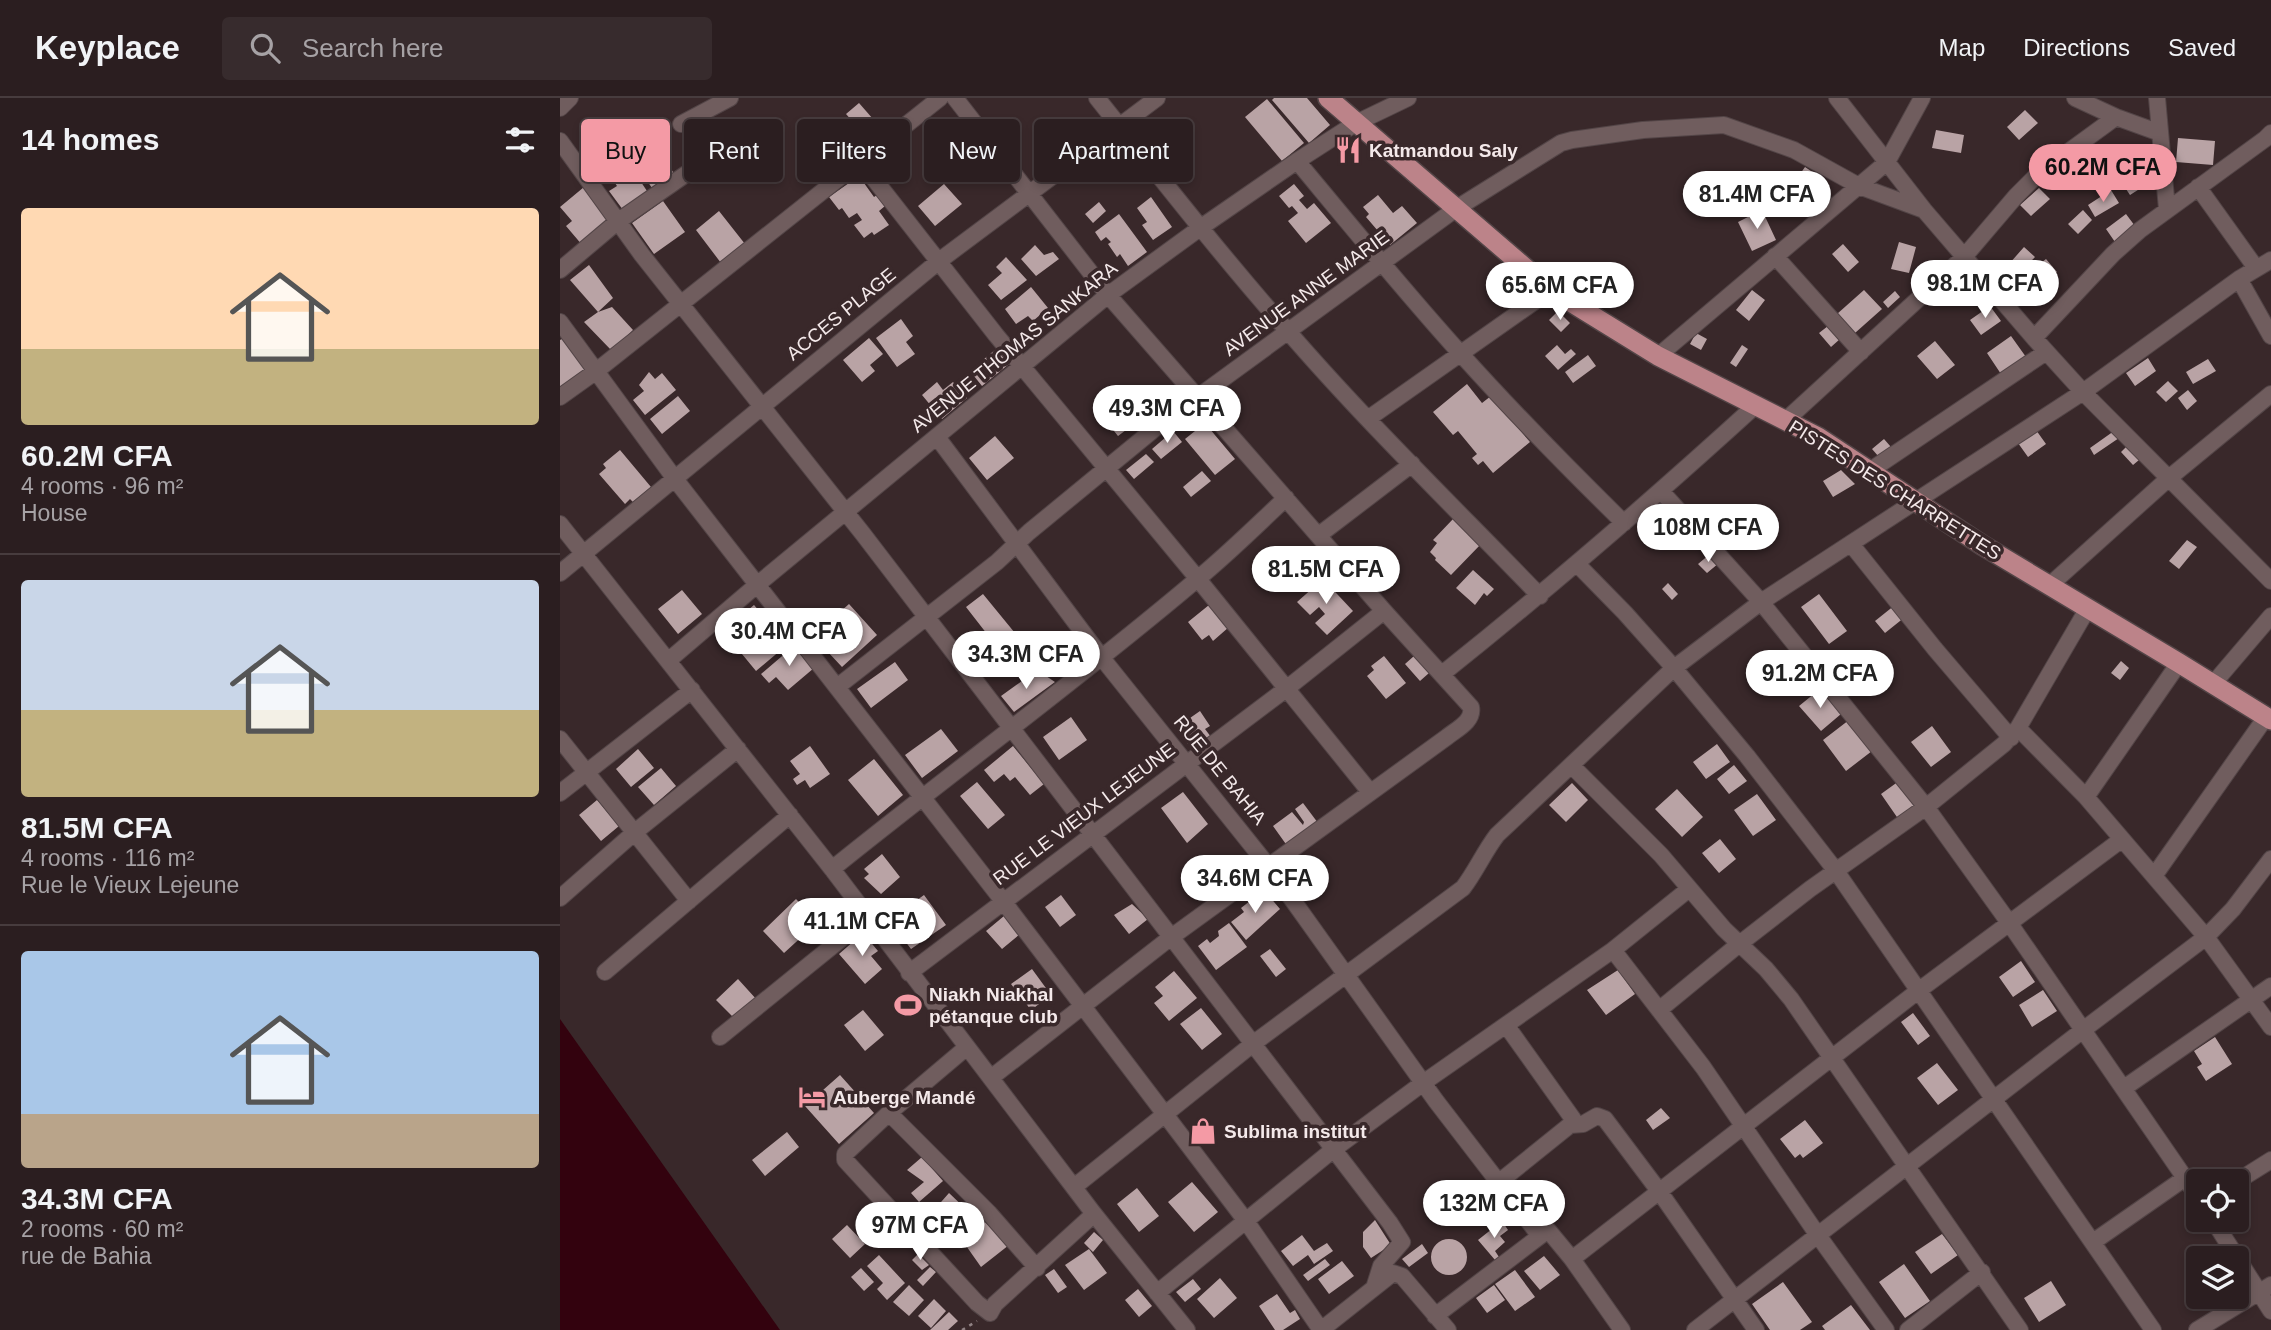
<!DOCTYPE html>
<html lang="en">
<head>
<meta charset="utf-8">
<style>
	:root { --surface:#2b1e20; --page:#372b2d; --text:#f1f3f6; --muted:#a6a2a5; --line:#473c3e; --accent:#f49aa5 }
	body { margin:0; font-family:Arial,sans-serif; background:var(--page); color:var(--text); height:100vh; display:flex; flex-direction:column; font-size:26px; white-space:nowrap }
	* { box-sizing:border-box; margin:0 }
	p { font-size:23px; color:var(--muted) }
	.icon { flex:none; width:38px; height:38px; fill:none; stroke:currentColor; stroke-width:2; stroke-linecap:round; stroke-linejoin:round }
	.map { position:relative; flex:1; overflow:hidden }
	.side { display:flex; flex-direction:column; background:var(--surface); width:560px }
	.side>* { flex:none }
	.banner { position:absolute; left:21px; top:21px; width:665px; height:63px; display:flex; gap:14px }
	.fabs { position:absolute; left:1626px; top:1071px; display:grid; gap:14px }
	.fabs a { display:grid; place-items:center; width:63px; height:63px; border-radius:7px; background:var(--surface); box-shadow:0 4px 10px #0003,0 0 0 2px var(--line); font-size:35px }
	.price { position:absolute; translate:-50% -60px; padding:0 16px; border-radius:24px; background:#fff; color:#222; font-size:23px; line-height:46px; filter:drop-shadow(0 2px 4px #0008) }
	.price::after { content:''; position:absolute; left:50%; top:42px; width:21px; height:16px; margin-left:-10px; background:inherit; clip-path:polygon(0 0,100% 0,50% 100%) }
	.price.current { background:var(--accent); color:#111 }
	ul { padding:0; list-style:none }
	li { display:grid; align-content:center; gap:14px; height:371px; padding:0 21px }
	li+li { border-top:2px solid var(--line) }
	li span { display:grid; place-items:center; height:217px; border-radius:7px; color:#555 }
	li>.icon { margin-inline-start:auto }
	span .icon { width:126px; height:126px; fill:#fffc; stroke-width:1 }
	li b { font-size:30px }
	h2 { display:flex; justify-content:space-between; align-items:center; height:84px; padding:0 21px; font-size:30px }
	.pill { padding:0 24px; border-radius:7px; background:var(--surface); box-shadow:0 4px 10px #0003,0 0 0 2px var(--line); font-size:24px; line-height:63px }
	.pill.current { background:var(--accent); color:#111 }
	header { display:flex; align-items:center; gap:42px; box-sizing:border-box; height:98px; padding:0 35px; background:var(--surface); border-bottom:2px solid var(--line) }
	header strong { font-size:33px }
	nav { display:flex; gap:38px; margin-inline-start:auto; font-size:24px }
	.search { width:490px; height:63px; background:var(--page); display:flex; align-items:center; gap:18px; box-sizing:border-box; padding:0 24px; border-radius:7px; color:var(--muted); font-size:26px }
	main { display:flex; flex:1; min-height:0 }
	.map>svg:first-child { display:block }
	.water { fill:#33020e }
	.building { fill:#b9a3a5 }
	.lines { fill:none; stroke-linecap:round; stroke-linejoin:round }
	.minor-casing { stroke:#534547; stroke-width:18 }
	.major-casing { stroke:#534547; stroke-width:22 }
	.path { stroke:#908284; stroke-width:2.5; stroke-dasharray:3.5 5; stroke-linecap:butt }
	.minor { stroke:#705d5e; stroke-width:16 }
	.major { stroke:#bc8389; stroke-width:19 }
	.labels { text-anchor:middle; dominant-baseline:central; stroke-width:7; stroke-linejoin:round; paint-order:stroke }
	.poi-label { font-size:19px; font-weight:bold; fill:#f4e9ea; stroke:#39282a; text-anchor:start }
	.street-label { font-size:19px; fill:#f4e9ea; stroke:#39282a }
</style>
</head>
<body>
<header>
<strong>Keyplace</strong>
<div class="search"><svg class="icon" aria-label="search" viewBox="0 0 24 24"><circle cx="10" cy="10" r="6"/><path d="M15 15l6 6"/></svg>Search here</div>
<nav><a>Map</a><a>Directions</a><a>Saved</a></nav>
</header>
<main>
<section class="side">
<h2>14 homes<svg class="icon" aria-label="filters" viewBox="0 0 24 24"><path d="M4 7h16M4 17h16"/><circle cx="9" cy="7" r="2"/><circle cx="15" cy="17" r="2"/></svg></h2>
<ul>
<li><span style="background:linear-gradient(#ffd9b3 65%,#c2b280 0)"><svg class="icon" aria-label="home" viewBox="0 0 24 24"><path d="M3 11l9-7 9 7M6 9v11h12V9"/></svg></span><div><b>60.2M CFA</b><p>4 rooms · 96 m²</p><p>House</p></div></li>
<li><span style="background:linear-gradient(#c9d6e8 60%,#c2b280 0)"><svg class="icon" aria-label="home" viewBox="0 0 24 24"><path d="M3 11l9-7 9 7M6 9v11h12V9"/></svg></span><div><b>81.5M CFA</b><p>4 rooms · 116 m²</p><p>Rue le Vieux Lejeune</p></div></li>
<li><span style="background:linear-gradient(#a9c7e8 75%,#b9a48a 0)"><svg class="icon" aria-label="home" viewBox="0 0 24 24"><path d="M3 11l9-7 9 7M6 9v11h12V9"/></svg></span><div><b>34.3M CFA</b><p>2 rooms · 60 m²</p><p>rue de Bahia</p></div></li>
</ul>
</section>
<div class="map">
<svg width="1711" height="1232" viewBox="0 0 1711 1232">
	<rect width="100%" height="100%" fill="#39282a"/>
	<path class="water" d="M0 921 220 1232H0Z"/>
	<path class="building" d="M714 0H747L770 27 749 45 712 2Z
		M707 1 744 45 722 63 685 19Z
		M299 5 320 29 307 40 286 16Z
		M1465 12 1478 25 1459 42 1447 29Z
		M1376 32 1404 37 1401 55 1372 50Z
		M1618 40 1655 43 1653 67 1616 64Z
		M557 43 569 59 561 65 566 72 559 77 552 68 545 73 537 75 528 65Z
		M101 52 115 78 94 93 77 68Z
		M69 66 91 99 66 116 49 93 57 88 51 79Z
		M1245 69 1260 79 1249 96 1233 86Z
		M299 78 314 99 317 97 325 108 319 113 329 127 314 137 312 134 304 140 294 127 302 122 297 115 289 120 282 110 279 112 269 99Z
		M1572 78 1581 90 1570 97 1562 85Z
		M384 86 402 106 375 128 358 108Z
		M734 86 744 98 739 102 747 111 754 105 771 125 746 145 728 123 738 115 732 108 729 110 719 98Z
		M24 89 52 123 23 148 6 128 12 123 0 109Z
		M1479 90 1490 101 1471 118 1460 107Z
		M1551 92 1559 105 1535 119 1528 107Z
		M818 97 833 115 842 108 857 125 830 147 806 119 809 116 803 109Z
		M591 99 612 129 593 142 582 127 587 124 577 110Z
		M103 103 125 134 94 156 72 125Z
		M539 104 546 113 533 125 525 116Z
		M1202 112 1216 142 1192 153 1178 124Z
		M1523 112 1532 122 1518 136 1508 126Z
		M159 113 185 146 161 165 136 132Z
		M559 116 587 154 568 168 560 156 557 159 548 146 551 144 546 139 541 143 535 134Z
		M1566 116 1575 128 1555 144 1546 131Z
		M1339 144 1356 149 1349 175 1331 171Z
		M1283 146 1299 164 1288 174 1272 156Z
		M475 147 484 157 493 154 499 161 476 178 461 161Z
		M1464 149 1475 159 1459 176 1449 166Z
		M446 159 467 182 441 202 428 187 442 175 436 169Z
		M1486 161 1497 174 1477 191 1466 177Z
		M29 167 53 200 38 214 10 182Z
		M1409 179 1415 188 1397 201 1391 193Z
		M471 189 488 210 473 223 468 218 456 226 445 211Z
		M1192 192 1205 202 1189 223 1176 212Z
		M1304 192 1322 211 1295 235 1277 216Z
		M1335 193 1340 199 1328 210 1323 204Z
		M1430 208 1441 223 1421 237 1410 222Z
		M52 209 73 232 52 253 24 224 38 214Z
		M998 213 1010 225 1001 234 989 222Z
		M341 221 353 238 346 244 355 256 337 269 316 240Z
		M1268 228 1280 241 1271 249 1259 235Z
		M1136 235 1147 241 1141 252 1130 246Z
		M1451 238 1466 259 1441 276 1427 255Z
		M309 240 323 256 310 267 315 273 302 284 283 262Z
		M2 241 29 274 0 298V242Z
		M1375 243 1395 267 1377 281 1357 258Z
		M997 247 1005 256 1011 251 1016 256 998 272 985 258Z
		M1182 247 1188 251 1176 269 1170 265Z
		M436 251 449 266 422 288 410 273Z
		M1028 257 1036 268 1013 285 1005 274Z
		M1588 260 1596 273 1575 288 1566 275Z
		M1648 261 1656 273 1633 286 1626 274Z
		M89 274 95 281 102 275 116 292 85 317 73 302 84 293 79 287Z
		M1608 283 1618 293 1606 304 1596 294Z
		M377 284 383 292 393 284 407 300 382 321 362 297Z
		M907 286 922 305 931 298 970 344 933 375 923 363 918 367 912 360 917 356 898 333 893 337 873 314Z
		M1628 292 1637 303 1627 312 1618 300Z
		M555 293 578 323 558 338 534 308Z
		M118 298 130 313 102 336 90 321Z
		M639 318 675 361 655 377 625 341 635 333 629 326Z
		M1476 332 1486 346 1468 359 1458 345Z
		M613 333 622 344 601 361 592 351Z
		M1554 333 1559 340 1534 357 1530 350Z
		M435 338 454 360 427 382 409 360Z
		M1324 341 1331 349 1319 359 1312 351Z
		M1567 348 1579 362 1573 367 1561 354Z
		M60 352 91 389 73 404 70 401 65 406 39 376 46 370 43 366Z
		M586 356 594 364 574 381 566 372Z
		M1281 372 1295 386 1273 399 1263 383Z
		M642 373 651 383 631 399 623 389Z
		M893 421 921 446 891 477 875 462 876 460 870 454 877 445 873 442Z
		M1627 442 1637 449 1619 471 1609 463Z
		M1150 456 1159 465 1147 475 1138 466Z
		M913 472 934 491 927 498 924 495 915 507 896 490Z
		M763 481 793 513 767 537 755 525 765 516 759 509 750 517 737 504Z
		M1108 485 1118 496 1112 502 1102 491Z
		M122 492 142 516 118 536 98 511Z
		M423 496 459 540 441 554 406 509Z
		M1259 496 1287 533 1269 546 1241 509Z
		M289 506 317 537 282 569 253 538Z
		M194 507 228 546 196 573 163 533Z
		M649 507 669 529 653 543 649 537 642 542 628 524Z
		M1335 507 1345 519 1325 535 1315 523Z
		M235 547 254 570 228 592 216 579 209 585 201 576Z
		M824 558 846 585 826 601 807 578 814 572 811 568Z
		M854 558 869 575 860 583 845 566Z
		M1561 563 1569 570 1560 582 1551 575Z
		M335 564 348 582 311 610 297 591Z
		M1249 571 1254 578 1227 595 1222 588Z
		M469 578H486L495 584 454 614 441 598Z
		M1260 591 1281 616 1261 633 1239 608Z
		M640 613 650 628 645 631 651 639 633 653 622 638 629 632 626 628 631 625 630 620Z
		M511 619 527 642 499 662 483 639Z
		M1289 622 1312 653 1286 673 1263 642Z
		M1372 628 1391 654 1371 669 1351 644Z
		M381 631 398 653 362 680 345 657Z
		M1157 646 1170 664 1146 681 1133 664Z
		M250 648 270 676 250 690 245 682 237 687 233 681 240 676 230 663Z
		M453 648 484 686 470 697 455 679 450 683 444 676 434 684 424 672Z
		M78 651 94 670 71 689 56 671Z
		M314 661 343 697 318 718 288 682Z
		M1174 667 1187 683 1169 696 1157 681Z
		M101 670 116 688 94 707 78 689Z
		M1339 683 1357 709 1339 722 1321 696Z
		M417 684 445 717 428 731 400 698Z
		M1012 685 1028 702 1006 724 989 707Z
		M1117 691 1143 719 1122 739 1095 711Z
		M623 694 648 726 627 745 601 710Z
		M1197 696 1216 722 1193 738 1174 712Z
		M37 702 59 728 41 743 19 717Z
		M743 705 758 725 728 749 713 728 732 714 743 727 744 724 735 711Z
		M1160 741 1176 761 1159 775 1142 755Z
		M322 756 340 779 321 796 304 780 309 776 304 771Z
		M704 792 720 811 686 842 671 824 684 814 681 810Z
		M364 797 386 827 351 851 329 822Z
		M501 797 516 817 500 829 485 809Z
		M236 801 258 824 224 855 203 833Z
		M572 806 588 821 569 836 554 817Z
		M444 818 460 836 442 851 426 833Z
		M669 825 687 849 656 872 638 848 647 841 650 845 659 838 658 833Z
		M303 835 318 853 311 858 322 871 305 886 279 856Z
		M710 851 726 871 716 879 700 858Z
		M1461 863 1475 884 1453 899 1439 879Z
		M472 871 491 897 471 912 451 886Z
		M1058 872 1075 896 1046 917 1027 892Z
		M614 873 637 900 609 923 594 905 603 898 595 889Z
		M178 881 197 902 176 922 156 902Z
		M1483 892 1497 913 1472 929 1459 907Z
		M641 910 662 936 642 952 620 926Z
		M303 912 324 937 305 953 284 927Z
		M1353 915 1370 938 1358 947 1341 924Z
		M1655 939 1672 966 1646 983 1637 969 1642 966 1634 953Z
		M1377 965 1398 992 1378 1007 1357 980Z
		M280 977 314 1015 279 1046 245 1008Z
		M1101 1010 1110 1020 1093 1032 1086 1022Z
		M1245 1022 1263 1045 1243 1060 1240 1056 1235 1060 1220 1041Z
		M227 1034 239 1049 205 1078 192 1062Z
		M362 1059 383 1083 359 1104 351 1095 364 1084 347 1072Z
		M632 1084 658 1114 634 1134 608 1104Z
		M577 1090 599 1118 579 1134 557 1106Z
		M389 1095 410 1115 395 1132 374 1112Z
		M332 1121 341 1130 322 1147 313 1137Z
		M815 1122 831 1147 811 1160 803 1149V1134Z
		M942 1123 948 1132 940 1138 945 1144 935 1153 939 1159 935 1162 918 1142Z
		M425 1124 449 1147 421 1169 402 1142Z
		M287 1127 305 1146 290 1160 272 1141Z
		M534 1134 543 1142 533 1154 524 1145Z
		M1382 1136 1398 1157 1371 1176 1355 1154Z
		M742 1137 754 1153 767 1145 773 1153 754 1166 748 1157 733 1168 721 1153Z
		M871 1159a18 18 0 1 1 36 0a18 18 0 1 1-36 0Z
		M862 1146 868 1155 849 1169 842 1161Z
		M529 1151 547 1175 524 1192 505 1167Z
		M358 1156 369 1167 362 1172 352 1162Z
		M319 1157 345 1185 327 1202 317 1191 323 1185 307 1168Z
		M984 1158 1000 1177 980 1192 964 1173Z
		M765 1161 770 1167 748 1183 743 1177Z
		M782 1163 794 1178 769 1196 758 1181Z
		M1344 1166 1370 1203 1345 1220 1319 1184Z
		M370 1169 376 1174 363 1188 357 1182Z
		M301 1170 314 1184 304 1193 291 1179Z
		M494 1171 507 1189 498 1195 485 1177Z
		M955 1172 975 1199 955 1213 935 1186Z
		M660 1180 677 1200 654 1220 637 1201Z
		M633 1181 641 1191 625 1204 616 1194Z
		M1491 1183 1506 1207 1479 1224 1464 1200Z
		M1223 1184 1252 1224 1240 1232H1210L1192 1206Z
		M349 1187 364 1202 349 1218 333 1204Z
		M934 1187 945 1202 927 1215 916 1200Z
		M578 1191 592 1208 579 1219 565 1202Z
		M717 1196 730 1215 735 1212 740 1221 723 1232H715L699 1208Z
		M374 1201 386 1213 371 1230 358 1218Z
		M1291 1207 1310 1232H1265L1262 1228Z
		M389 1214 398 1223 388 1232H370Z"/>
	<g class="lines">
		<defs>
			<path id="minor" d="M395 0 548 197 824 513 911 609C914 623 897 631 887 639L610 840 432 979
				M537 0C599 78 660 156 726 231 806 324 895 410 980 498
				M1277 0 1364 112 1474 240 1523 294 1711 483
				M1515 0 1556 19 1600 35
				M1597 0 1607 111
				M0 10 10 0
				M121 26 170 0
				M0 43 82 157 303 436 830 1125 842 1144 821 1168 814 1190
				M300 63 436 237 638 481 810 694
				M737 63C791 128 844 193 900 255 953 314 1008 370 1064 425
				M1638 89 1696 170
				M1215 158 1301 254
				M0 172 57 124 126 76
				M1679 181 1711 238
				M0 224 115 381 443 803 686 1123 761 1232 833 1175 842 1178 888 1232
				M1474 240 1553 156 1580 132 1705 41 1711 35
				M1098 258 1327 64 1362 0
				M0 299 35 274 380 0
				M809 320 991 192
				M1226 322 1404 159 1456 98 1478 76 1556 19
				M377 339 542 560 709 769 876 1003 979 1137
				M1311 372 1486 254
				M1101 393 1201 504 1366 709 1450 826 1638 1099
				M0 426 272 771 534 1116 627 1232
				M759 437 852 366
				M1291 446 1375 551 1451 640
				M1017 466 1065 515 1114 570 1187 658 1276 773 1593 1232
				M0 475 379 163 597 0
				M1490 487 1609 380 1711 296
				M109 562 198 486 548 197 640 130 737 63 796 25 848 0
				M882 576C990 490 1094 400 1196 307
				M1653 586 1711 518
				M277 589 437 464 469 434 615 314 638 299 897 110 1001 45 1012 42 1083 32 1164 27 1234 52 1299 88 1364 112
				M1458 630 1526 699 1646 839 1711 929
				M0 641 129 803
				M1012 668 1101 757 1164 831 1206 871 1231 901 1460 1232
				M0 695 132 592
				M1526 699 1619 565
				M272 771C392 674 517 583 635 483 667 457 696 428 726 400
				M1594 778 1706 619
				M0 800 75 734 178 651
				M1053 852 1143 969 1257 1136 1326 1232
				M45 874 230 717
				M349 875 726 591 824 513
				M1099 912 1178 847 1250 791 1366 709 1444 646 1458 630 1528 510
				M160 939 307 820
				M407 949 329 1015 285 1056V1062L417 1205 430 1215 435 1206 534 1116
				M1564 990 1711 888
				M329 1015 429 1115 477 1170
				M1010 1027 1023 1026 1037 1018 1045 1021 1099 1093 1196 1232
				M1676 1084 1711 1062
				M938 1085 1010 1027 1013 1021 946 927
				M514 1089 694 945 903 790C916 773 924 754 937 737L1114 570 1201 504 1523 294 1679 181 1711 162
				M1653 1122 1711 1213
				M1533 1144 1625 1080
				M1012 1161 1358 893 1561 742
				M597 1195 774 1051 863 985 1053 852 1129 791
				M875 1218 988 1132 1012 1161 1062 1232
				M1135 1232 1523 932 1646 839 1673 811 1711 761
				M1348 1232 1422 1174
				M1637 1232 1711 1187"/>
			<path id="major" d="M768 0 991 192 1098 258 1258 339 1422 447 1619 565 1711 622"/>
		</defs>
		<use href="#minor" class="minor-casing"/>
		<use href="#major" class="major-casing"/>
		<path class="path" d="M402 1232 417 1223"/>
		<use href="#minor" class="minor"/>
		<use href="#major" class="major"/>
	</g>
	<defs>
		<symbol id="restaurant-bare" viewBox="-9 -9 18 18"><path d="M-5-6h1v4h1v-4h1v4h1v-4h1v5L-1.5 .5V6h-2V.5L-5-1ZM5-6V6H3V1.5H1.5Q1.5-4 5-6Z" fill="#f49aa5" stroke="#39282a" stroke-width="2.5" paint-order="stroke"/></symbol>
		<symbol id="stadium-bare" viewBox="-9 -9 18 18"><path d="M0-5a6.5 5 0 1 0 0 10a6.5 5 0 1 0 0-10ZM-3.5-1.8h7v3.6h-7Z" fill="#f49aa5" stroke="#39282a" stroke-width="2.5" paint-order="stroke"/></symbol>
		<symbol id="hotel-bare" viewBox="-9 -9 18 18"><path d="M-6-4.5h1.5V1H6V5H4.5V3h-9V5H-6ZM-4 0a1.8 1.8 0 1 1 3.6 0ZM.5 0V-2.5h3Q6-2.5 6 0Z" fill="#f49aa5" stroke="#39282a" stroke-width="2.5" paint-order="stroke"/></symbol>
		<symbol id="shop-bare" viewBox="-9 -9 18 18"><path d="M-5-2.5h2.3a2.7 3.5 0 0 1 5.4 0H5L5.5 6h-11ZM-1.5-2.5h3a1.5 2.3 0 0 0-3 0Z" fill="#f49aa5" stroke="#39282a" stroke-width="2.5" paint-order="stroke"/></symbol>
	</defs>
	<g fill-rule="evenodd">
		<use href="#restaurant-bare" x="769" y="33" width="38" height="38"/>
		<use href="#stadium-bare" x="329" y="888" width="38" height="38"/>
		<use href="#hotel-bare" x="233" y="980" width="38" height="38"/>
		<use href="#shop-bare" x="624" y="1014" width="38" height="38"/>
	</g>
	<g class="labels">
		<g class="poi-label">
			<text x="809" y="52">Katmandou Saly</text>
			<text x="369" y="896">Niakh Niakhal<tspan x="369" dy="22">pétanque club</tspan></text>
			<text x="273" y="999">Auberge Mandé</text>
			<text x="664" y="1033">Sublima institut</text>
		</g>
		<g class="street-label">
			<text transform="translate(746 195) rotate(-36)">AVENUE ANNE MARIE</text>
			<text transform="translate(281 216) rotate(-39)">ACCES PLAGE</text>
			<text transform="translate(454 249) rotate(-39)">AVENUE THOMAS SANKARA</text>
			<text transform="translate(1335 392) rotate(32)">PISTES DES CHARRETTES</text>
			<text transform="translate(660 672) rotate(51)">RUE DE BAHIA</text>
			<text transform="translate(524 716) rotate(-37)">RUE LE VIEUX LEJEUNE</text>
		</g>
	</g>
</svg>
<div class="fabs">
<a><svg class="icon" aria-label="locate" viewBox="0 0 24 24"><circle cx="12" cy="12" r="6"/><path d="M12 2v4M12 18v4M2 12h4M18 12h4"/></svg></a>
<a><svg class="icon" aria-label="layers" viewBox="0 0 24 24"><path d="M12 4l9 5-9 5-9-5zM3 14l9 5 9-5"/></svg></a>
</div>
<b class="price current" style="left:1543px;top:106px">60.2M CFA</b>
<b class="price" style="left:1197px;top:133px">81.4M CFA</b>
<b class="price" style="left:1425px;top:222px">98.1M CFA</b>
<b class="price" style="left:1000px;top:224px">65.6M CFA</b>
<b class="price" style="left:607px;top:347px">49.3M CFA</b>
<b class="price" style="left:1148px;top:466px">108M CFA</b>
<b class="price" style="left:766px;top:508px">81.5M CFA</b>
<b class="price" style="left:229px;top:570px">30.4M CFA</b>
<b class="price" style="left:466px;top:593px">34.3M CFA</b>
<b class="price" style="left:1260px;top:612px">91.2M CFA</b>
<b class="price" style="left:695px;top:817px">34.6M CFA</b>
<b class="price" style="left:302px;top:860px">41.1M CFA</b>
<b class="price" style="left:934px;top:1142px">132M CFA</b>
<b class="price" style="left:360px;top:1164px">97M CFA</b>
<div class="banner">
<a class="pill current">Buy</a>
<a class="pill">Rent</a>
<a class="pill">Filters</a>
<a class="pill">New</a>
<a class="pill">Apartment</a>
</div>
</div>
</main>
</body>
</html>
